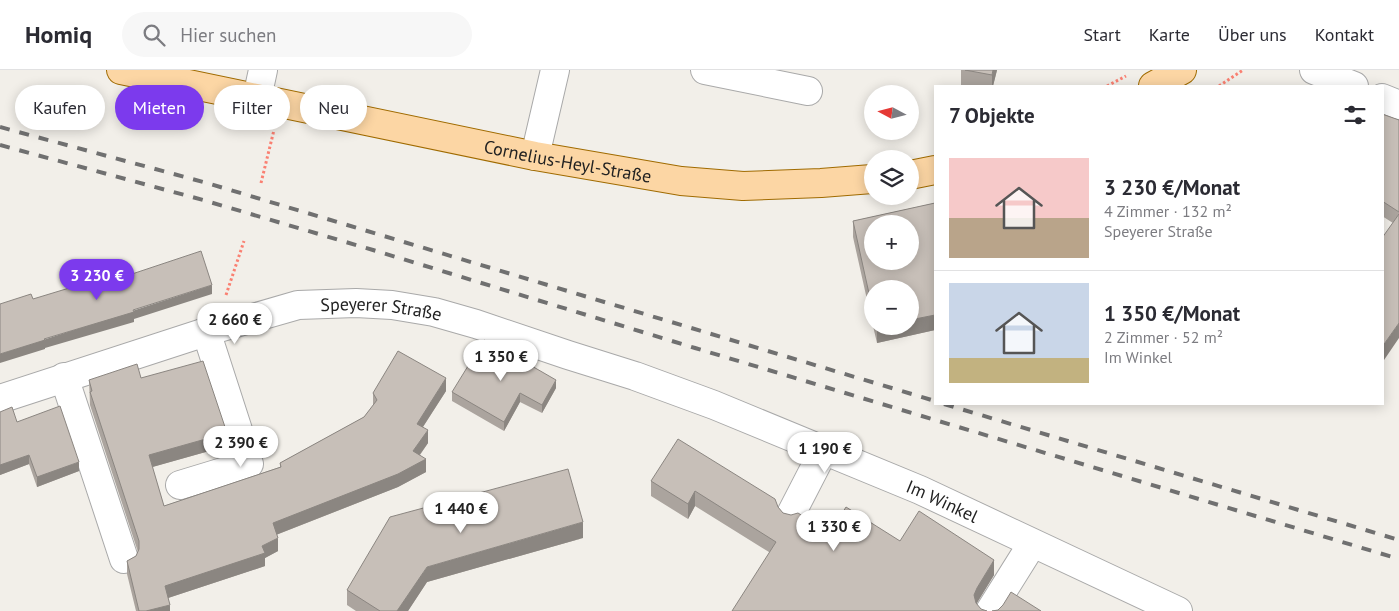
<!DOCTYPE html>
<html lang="de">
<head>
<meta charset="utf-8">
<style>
	:root { --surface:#fff; --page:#f7f7f7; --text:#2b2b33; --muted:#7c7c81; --line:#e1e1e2; --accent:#7c3aed }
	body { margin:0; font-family:"PT Sans",sans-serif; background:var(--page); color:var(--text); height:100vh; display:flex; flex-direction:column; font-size:19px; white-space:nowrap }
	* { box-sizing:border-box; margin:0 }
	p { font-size:16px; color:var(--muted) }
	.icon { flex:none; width:28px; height:28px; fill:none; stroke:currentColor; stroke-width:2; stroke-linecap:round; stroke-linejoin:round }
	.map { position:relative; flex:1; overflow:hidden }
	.drawer { position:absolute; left:934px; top:15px; width:450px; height:320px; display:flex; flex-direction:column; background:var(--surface); border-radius:0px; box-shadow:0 2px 12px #0003 }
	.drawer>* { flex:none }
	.hud { position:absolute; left:15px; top:15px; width:475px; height:45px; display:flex; gap:10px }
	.needle { width:32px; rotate:277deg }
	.controls { position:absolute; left:864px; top:15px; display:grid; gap:10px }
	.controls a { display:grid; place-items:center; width:55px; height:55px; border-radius:50%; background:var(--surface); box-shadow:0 2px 12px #0003; font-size:25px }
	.price { position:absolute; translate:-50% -42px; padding:0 11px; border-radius:18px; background:#fff; color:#222; font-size:16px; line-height:32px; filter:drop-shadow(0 1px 2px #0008) }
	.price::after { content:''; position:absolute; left:50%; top:30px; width:15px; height:11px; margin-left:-8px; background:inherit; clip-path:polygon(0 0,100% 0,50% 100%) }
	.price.on { background:var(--accent); color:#fff }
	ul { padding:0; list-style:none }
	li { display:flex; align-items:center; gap:15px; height:125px; padding:0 15px }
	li+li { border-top:1px solid var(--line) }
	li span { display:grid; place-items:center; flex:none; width:140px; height:100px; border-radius:0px; color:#555 }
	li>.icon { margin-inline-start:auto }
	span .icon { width:60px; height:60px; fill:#fffc; stroke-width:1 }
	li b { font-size:21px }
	h2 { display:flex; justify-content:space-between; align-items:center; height:60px; padding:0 15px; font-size:21px }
	.chip { padding:0 18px; border-radius:22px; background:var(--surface); box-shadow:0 2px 12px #0003; font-size:18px; line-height:45px }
	.chip.on { background:var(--accent); color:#fff }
	header { display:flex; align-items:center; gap:30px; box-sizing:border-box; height:70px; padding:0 25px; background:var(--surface); border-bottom:1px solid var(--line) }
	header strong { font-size:24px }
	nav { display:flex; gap:28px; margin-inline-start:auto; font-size:18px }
	.search { width:350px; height:45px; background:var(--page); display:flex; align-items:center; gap:12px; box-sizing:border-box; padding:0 18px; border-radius:28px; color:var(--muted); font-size:19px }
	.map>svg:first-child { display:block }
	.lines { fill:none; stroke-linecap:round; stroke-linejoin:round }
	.minor-casing { stroke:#a9a9a9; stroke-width:30 }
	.major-casing { stroke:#a06b00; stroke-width:30 }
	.path { stroke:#fa8072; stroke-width:3; stroke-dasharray:2.5 2.5; stroke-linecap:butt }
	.minor { stroke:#fff; stroke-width:28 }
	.major { stroke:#fcd6a4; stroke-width:28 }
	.rail { stroke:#707070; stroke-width:4; stroke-dasharray:10 10; stroke-linecap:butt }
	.wall { fill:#aba49e }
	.shaded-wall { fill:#8b8681 }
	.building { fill:#c7bfb8; stroke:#8b8681; fill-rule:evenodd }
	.labels { text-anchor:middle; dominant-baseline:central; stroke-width:4.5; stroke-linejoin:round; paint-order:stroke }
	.street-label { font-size:18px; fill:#222; stroke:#fff }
</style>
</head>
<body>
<header>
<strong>Homiq</strong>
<div class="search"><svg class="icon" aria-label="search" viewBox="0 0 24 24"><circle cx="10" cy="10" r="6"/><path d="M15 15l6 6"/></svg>Hier suchen</div>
<nav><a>Start</a><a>Karte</a><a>Über uns</a><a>Kontakt</a></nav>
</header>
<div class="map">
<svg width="1399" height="541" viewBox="0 0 1399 541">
	<rect width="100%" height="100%" fill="#f2efe9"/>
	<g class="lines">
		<defs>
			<g id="minor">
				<path d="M705 0 808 21"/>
				<path d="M1314 0 1354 16"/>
				<path d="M257 28 263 0"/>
				<path d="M1382 28 1399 35"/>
				<path d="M535 86 555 0"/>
				<path d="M64 307 124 489"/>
				<path id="s1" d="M0 329 215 259 298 235 356 233 392 235 434 242 476 254 568 285 635 306 714 335 920 420 1178 541"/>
				<path d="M180 415 249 394 206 261"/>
				<path d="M791 444 824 380"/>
				<path d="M990 541 1032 474"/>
			</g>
			<g id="major">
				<path id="s2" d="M121 0 535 86 681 111 743 116 821 113 872 109"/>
				<path d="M1153 16 1182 0"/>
				<path d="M910 105 935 100"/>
			</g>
		</defs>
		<use href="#minor" class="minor-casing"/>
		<use href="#major" class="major-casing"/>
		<path class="path" d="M1107 16 1126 6
			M1219 16 1243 0
			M261 113 274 60
			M226 225 244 171"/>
		<use href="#minor" class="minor"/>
		<use href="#major" class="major"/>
		<path class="rail" d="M0 57 207 113 935 331
			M0 75 203 130 373 180 695 278 1399 489
			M944 334 1399 470"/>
	</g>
	<path class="wall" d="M961 0H997L993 16H969L961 15Z
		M1382 44 1399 50V268L1393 153 1382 146Z
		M935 133V260L877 273 873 256H910L872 219V252L853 167V151Z
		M141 308 227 376 152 397 164 436 280 397V393L364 347 373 336V323L446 321 423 357 428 373 420 385 426 402 398 417 276 465 278 481 265 488V496L168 528 170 541H136L127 504V491L136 486 138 482 90 335 89 310Z
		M556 318 542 343 520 332 504 361 452 331V322Z
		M0 342 17 352 79 401 37 417 29 394 0 405Z
		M651 411 778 437 783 443 830 463 900 471 994 505 976 534 769 482 695 436 688 449 651 426Z
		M583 468 427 512 408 541H356L347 535V520Z"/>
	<path class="shaded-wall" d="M993 0H997L993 16H992V5Z
		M212 215V224L134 249V252L45 278V279L0 293V284Z
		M935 245V260L877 273V258L884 256H910V250Z
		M1399 253V268L1382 293V277Z
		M446 308V321L417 366V354Z
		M556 310V318L542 343V335Z
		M520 323V332L504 361V352Z
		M428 360V373L413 394V381Z
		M227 363V376L149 398V385Z
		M29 385V394L0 405V395Z
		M426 389V402L398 417 273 466V453Z
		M79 392V401L37 417V407Z
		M695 421V436L688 449V434Z
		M583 452V468L427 512 408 541H397L427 497Z
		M278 468V481L265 488V496L165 529V516L262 476Z
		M994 490V505L977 533 974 540V525L977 518Z
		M170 535V541H146Z"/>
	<path class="building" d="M965 0H993L992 5Z
		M1382 44 1399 50V142L1382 131Z
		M935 133V245L910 250V219H872V237L853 151ZM872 154H910V191H872Z
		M1399 144V253L1382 277V168Z
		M201 181 212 215 133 240 134 242 44 269 45 270 0 284V234L31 224 33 229 122 202 123 207Z
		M484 270 502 281 504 280 556 310 542 335 520 323 504 352 452 322Z
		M398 281 446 308 417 354 428 360 413 381 426 389 398 404 273 453 278 468 262 476 265 483 165 516 170 535 146 541H139L127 491 136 486 139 479V471L90 322 92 321 89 310 137 294 141 308 203 291 227 363 149 385 164 436 281 397 280 393 364 347 377 330 373 323Z
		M60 336 79 392 37 407 29 385 0 395V342L12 337 17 352Z
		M678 369 775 429 778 437 783 443 791 445 798 443 830 463 846 437 900 471 919 441 994 490 977 518 974 525 976 533 981 539 987 541H732L776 472 695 421 688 434 651 411Z
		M568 399 583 452 427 497 397 541H380L347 520 390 447Z
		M1011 522 1041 541H992L998 540 1003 535Z"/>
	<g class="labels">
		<g class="street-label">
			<text stroke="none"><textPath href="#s2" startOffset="456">Cornelius-Heyl-Straße</textPath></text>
			<text stroke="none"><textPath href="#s1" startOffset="396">Speyerer Straße</textPath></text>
			<text stroke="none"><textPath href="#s1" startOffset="992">Im Winkel</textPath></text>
		</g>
	</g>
</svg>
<div class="controls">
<a><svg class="needle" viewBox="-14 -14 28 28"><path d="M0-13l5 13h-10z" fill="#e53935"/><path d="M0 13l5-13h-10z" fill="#7c7c81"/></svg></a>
<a><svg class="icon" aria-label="layers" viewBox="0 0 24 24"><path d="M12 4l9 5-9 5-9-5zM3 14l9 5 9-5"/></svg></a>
<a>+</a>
<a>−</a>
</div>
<b class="price on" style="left:97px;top:231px">3 230 €</b>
<b class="price" style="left:235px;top:275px">2 660 €</b>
<b class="price" style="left:501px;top:312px">1 350 €</b>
<b class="price" style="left:241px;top:398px">2 390 €</b>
<b class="price" style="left:825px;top:404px">1 190 €</b>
<b class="price" style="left:461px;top:464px">1 440 €</b>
<b class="price" style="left:834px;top:482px">1 330 €</b>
<div class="hud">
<a class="chip">Kaufen</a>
<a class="chip on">Mieten</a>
<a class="chip">Filter</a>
<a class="chip">Neu</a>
</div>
<section class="drawer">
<h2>7 Objekte<svg class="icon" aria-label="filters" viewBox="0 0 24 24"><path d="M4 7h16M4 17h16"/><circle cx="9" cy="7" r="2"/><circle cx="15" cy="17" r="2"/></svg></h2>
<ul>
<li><span style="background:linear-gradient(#f6c9c9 60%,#b9a48a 0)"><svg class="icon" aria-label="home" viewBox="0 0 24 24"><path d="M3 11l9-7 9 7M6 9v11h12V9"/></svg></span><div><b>3 230 €/Monat</b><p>4 Zimmer · 132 m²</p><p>Speyerer Straße</p></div></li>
<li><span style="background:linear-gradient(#c9d6e8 75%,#c2b280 0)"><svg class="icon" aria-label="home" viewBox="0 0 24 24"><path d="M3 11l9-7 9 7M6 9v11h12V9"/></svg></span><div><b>1 350 €/Monat</b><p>2 Zimmer · 52 m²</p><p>Im Winkel</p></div></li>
</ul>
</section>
</div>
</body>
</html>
